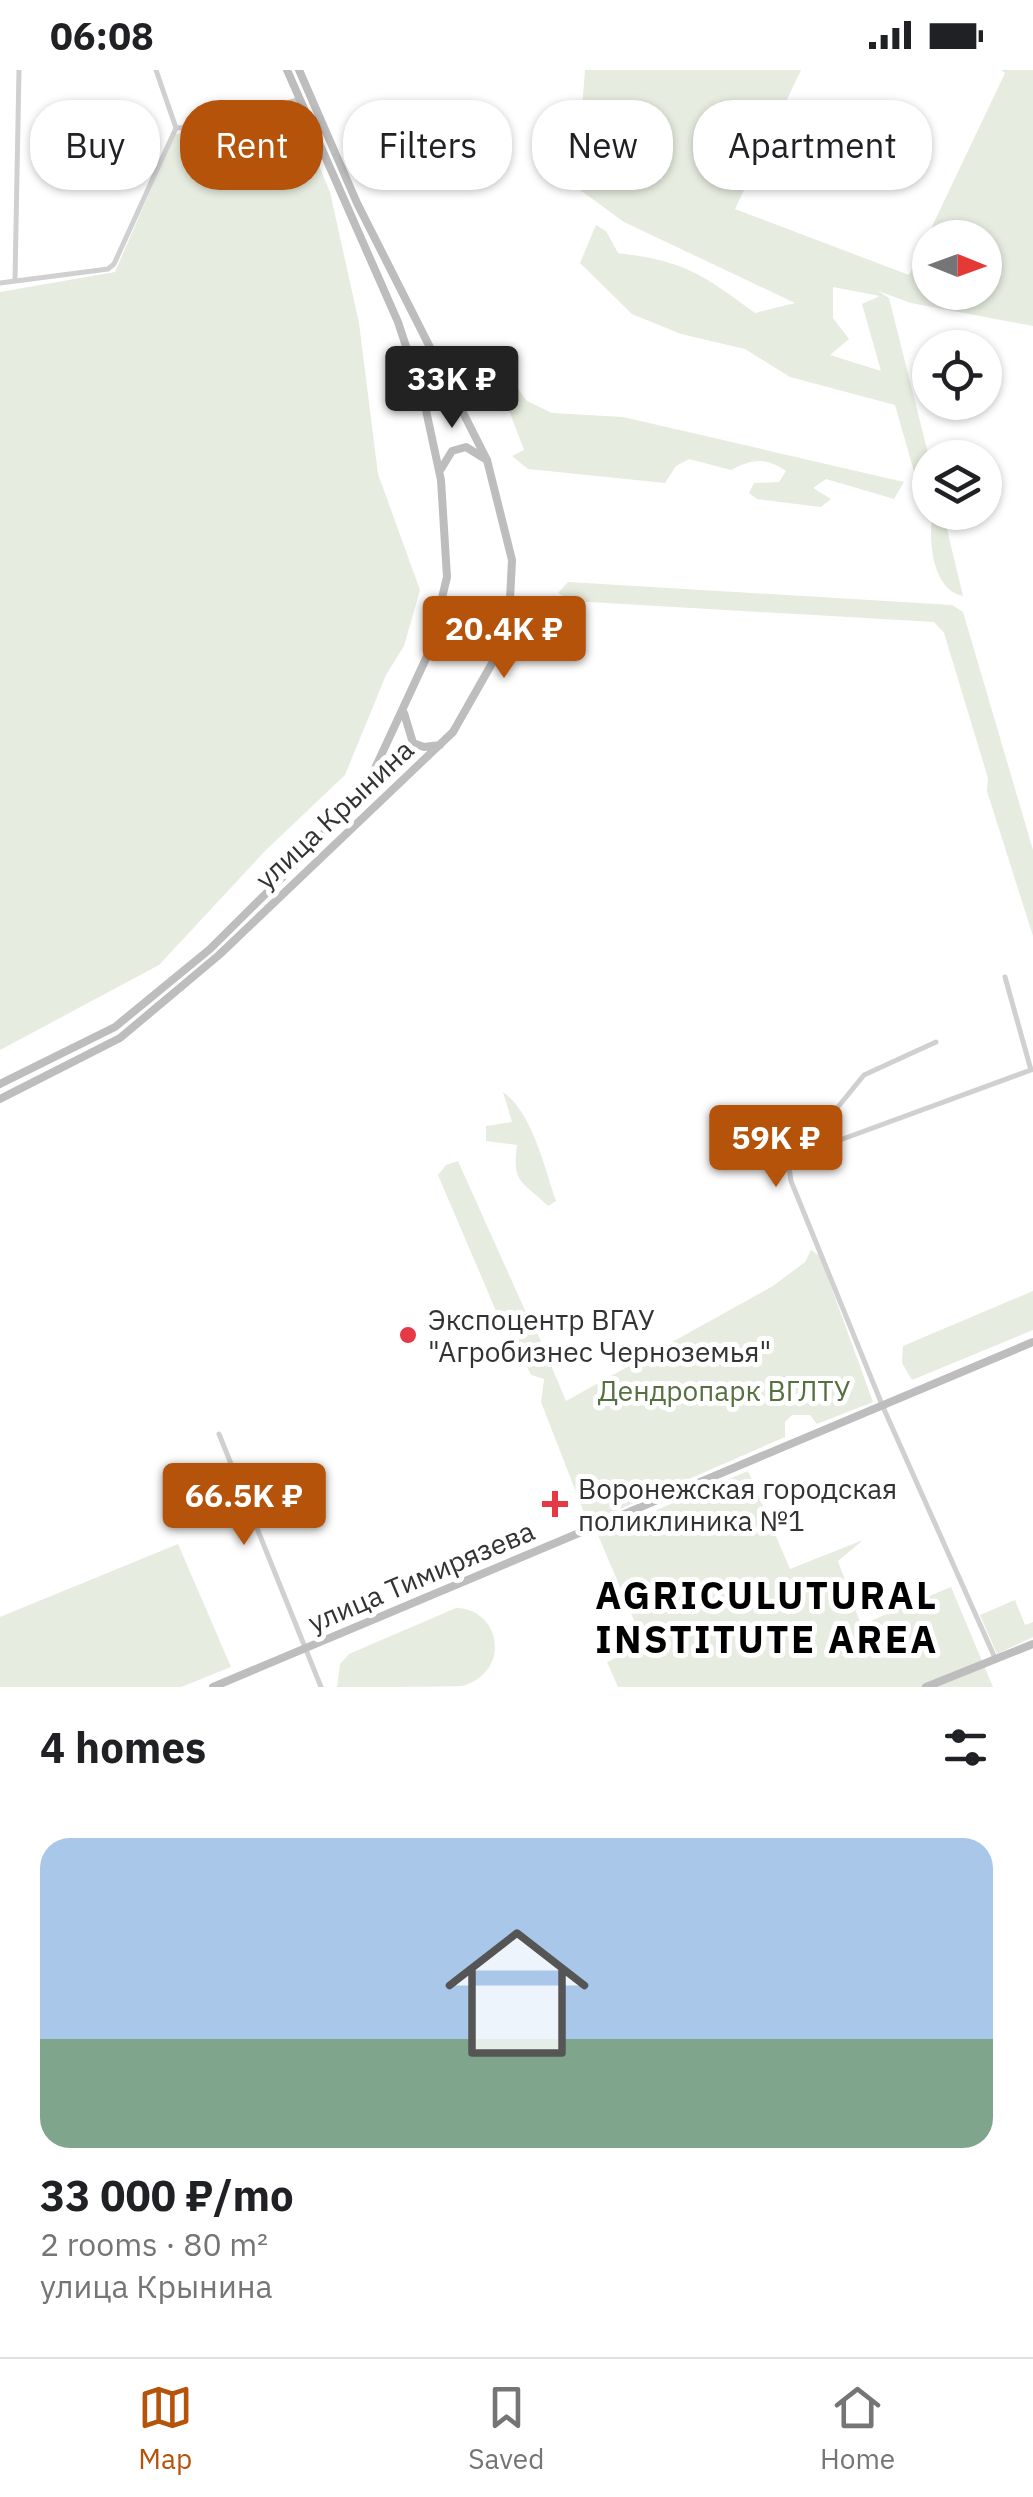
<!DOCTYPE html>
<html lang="en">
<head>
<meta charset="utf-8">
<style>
	:root { --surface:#fff; --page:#f6f6f6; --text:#202124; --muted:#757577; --line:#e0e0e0; --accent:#b45309 }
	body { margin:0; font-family:"IBM Plex Sans",sans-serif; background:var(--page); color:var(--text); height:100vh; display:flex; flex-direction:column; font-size:38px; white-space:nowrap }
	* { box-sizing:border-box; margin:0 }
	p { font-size:32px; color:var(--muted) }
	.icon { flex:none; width:55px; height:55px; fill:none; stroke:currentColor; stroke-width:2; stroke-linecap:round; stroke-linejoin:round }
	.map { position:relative; height:1617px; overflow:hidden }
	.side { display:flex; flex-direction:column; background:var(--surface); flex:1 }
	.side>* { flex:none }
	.guide { position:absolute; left:30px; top:30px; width:975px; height:90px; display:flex; gap:20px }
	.needle { width:65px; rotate:91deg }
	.tools { position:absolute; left:912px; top:150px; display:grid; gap:20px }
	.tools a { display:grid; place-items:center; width:90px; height:90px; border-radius:50%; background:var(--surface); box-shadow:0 2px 8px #0004; font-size:50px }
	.price { position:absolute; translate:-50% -85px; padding:0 22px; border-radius:10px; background:var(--accent); color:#fff; font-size:32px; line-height:65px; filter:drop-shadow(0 2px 5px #0008) }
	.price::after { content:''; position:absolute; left:50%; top:60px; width:30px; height:22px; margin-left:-15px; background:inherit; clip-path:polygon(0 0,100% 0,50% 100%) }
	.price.active { background:#222; color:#fff }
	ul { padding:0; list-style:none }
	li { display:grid; align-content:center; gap:20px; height:530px; padding:0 40px }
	li span { display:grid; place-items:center; height:310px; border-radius:30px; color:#555 }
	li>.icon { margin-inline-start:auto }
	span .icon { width:180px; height:180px; fill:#fffc; stroke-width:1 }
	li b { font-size:42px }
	h2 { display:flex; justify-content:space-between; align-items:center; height:120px; padding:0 40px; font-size:42px }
	.pill { padding:0 35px; border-radius:40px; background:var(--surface); box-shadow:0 2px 8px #0004; font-size:35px; line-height:90px }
	.pill.active { background:var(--accent); color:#fff }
	.status { display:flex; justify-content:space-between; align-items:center; height:70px; padding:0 50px; background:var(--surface); direction:ltr }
	.status svg { height:28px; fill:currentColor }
	.dock { display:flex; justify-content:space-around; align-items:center; height:140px; border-top:2px solid var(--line); background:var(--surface); font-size:28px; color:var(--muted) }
	.dock a { display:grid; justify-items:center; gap:5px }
	.dock .active { color:var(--accent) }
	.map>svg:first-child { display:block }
	.green { fill:#e6ecdf; fill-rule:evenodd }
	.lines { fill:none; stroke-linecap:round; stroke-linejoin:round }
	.street { stroke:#d0d0d0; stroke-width:5 }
	.secondary { stroke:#bdbdbd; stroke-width:8 }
	.poi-dot { fill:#e63946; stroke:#fff; stroke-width:4 }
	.labels { text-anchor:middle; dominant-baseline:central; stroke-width:10; stroke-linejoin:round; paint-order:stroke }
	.street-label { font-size:28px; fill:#333; stroke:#fff }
	.poi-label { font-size:28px; fill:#333; stroke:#fff; text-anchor:start }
	.park-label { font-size:28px; fill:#56703f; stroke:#fff }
	.district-label { font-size:38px; font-weight:bold; letter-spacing:2.5px; fill:#000; stroke:#fff }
</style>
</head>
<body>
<div class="status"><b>06:08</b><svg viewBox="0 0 49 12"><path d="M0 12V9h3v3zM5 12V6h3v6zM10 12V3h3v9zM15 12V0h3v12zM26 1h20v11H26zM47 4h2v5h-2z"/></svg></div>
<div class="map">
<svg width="1033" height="1617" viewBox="0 0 1033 1617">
	<rect width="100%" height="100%" fill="#fff"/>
	<path class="green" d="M585 0H801L735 139 909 205 1005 3 1001 0H1033V256L911 233 878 221 889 228 930 391V431L915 405 895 335 790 307 745 279 681 264 632 244 580 193 596 155 606 161 618 183C684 191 702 204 755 243L795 233 624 152 576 117ZM930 168H985V222H930ZM833 217 880 226 862 234 881 301 830 285 849 269 833 248Z
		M290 51 315 86 330 122 359 253 378 404 420 520 404 576 386 605 345 705 265 781 159 895 0 980V222L115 202 175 64Z
		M503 298 527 331 552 343 623 347 904 412 894 429 826 409 813 418 831 429 821 437 757 429 749 423 754 413 779 412 786 401C766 387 753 389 731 400L689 389 676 396 665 413 528 399 512 386 524 380 496 306Z
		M933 443 944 447 963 526C931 520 928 467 933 443Z
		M568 512 952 535 963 542 1033 780V866L987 721 988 708 944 563 934 552 572 531 558 523Z
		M503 1022C532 1042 544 1096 556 1131L548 1136C521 1110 512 1114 517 1075L486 1071V1056L512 1052Z
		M458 1091 527 1245 524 1254 499 1248 438 1105 446 1095Z
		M811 1180 820 1186 873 1332 817 1354 810 1345H792L785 1352V1367L588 1453 541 1332 544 1309 531 1305 515 1271 534 1255 566 1331 773 1216 805 1192Z
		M1033 1221V1260L912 1310 902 1293 903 1276Z
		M748 1401 790 1499 863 1470 838 1491 861 1555 951 1517 993 1617H618L607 1592 644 1574 598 1465Z
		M178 1474 231 1597 181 1617H0V1547Z
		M1015 1530 1025 1555 1033 1552V1567L997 1584 980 1545Z
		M456 1538C502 1539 511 1603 462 1616 429 1617 372 1617 337 1617L340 1594 349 1584Z"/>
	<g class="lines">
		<path class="street" d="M156 0 176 58 218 56 299 29
			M15 210 19 0
			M0 213 108 199 114 194 176 58
			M936 972 864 1005 789 1097 791 1111 883 1337 995 1588
			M822 1053 840 1070 1031 1000 1005 907
			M219 1364 321 1617"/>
		<path class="secondary" d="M441 399 452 381 466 377 487 390
			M404 643 413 673 424 677 440 675
			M0 1014 115 957 210 879 307 783 371 707 429 582 447 507 441 410 424 331 398 252 287 0
			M0 1029 120 968 219 885 453 662 499 581 510 529 512 490 487 390 357 133 299 0
			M213 1617 1033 1272
			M926 1617 1033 1574"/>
	</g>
	<g class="poi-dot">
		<circle cx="408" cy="1265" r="10"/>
		<path d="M550 1419h10v10h10v10h-10v10h-10v-10h-10v-10h10z"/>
	</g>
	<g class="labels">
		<g class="street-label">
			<text transform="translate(334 744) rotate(-43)">улица Крынина</text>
			<text transform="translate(421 1506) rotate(-23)">улица Тимирязева</text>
		</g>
		<g class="poi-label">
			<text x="428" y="1249">Экспоцентр ВГАУ<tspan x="428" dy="32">"Агробизнес Черноземья"</tspan></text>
			<text x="578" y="1418">Воронежская городская<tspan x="578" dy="32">поликлиника №1</tspan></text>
		</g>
		<g class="park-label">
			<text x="724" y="1320">Дендропарк ВГЛТУ</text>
		</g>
		<g class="district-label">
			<text x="767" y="1524">AGRICULUTURAL<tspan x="767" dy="44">INSTITUTE AREA</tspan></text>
		</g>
	</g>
</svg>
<div class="tools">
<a><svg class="needle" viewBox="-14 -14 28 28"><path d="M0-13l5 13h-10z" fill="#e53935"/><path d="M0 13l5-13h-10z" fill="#757577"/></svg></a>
<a><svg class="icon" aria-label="locate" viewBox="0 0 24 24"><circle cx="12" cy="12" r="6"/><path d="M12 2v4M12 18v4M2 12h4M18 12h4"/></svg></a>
<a><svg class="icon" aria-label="layers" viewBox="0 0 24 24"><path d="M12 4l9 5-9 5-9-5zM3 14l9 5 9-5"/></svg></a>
</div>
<b class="price active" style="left:452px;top:361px">33K ₽</b>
<b class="price" style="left:504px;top:611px">20.4K ₽</b>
<b class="price" style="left:776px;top:1120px">59K ₽</b>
<b class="price" style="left:244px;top:1478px">66.5K ₽</b>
<div class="guide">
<a class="pill">Buy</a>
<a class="pill active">Rent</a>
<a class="pill">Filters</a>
<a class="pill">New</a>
<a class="pill">Apartment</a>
</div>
</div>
<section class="side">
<h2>4 homes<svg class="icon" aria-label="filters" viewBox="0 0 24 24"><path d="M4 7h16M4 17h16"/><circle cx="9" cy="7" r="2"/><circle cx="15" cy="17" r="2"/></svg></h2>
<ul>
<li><span style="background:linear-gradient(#a9c7e8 65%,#7fa58c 0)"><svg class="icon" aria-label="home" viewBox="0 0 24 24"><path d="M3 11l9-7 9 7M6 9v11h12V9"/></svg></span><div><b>33 000 ₽/mo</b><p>2 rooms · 80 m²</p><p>улица Крынина</p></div></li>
</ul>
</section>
<nav class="dock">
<a class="active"><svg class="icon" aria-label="map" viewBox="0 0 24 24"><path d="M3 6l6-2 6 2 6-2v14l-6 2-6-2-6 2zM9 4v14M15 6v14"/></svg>Map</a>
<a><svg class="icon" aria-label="saved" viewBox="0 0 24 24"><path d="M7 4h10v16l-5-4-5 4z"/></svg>Saved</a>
<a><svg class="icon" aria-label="home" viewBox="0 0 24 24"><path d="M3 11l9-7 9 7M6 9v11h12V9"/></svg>Home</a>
</nav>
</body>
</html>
